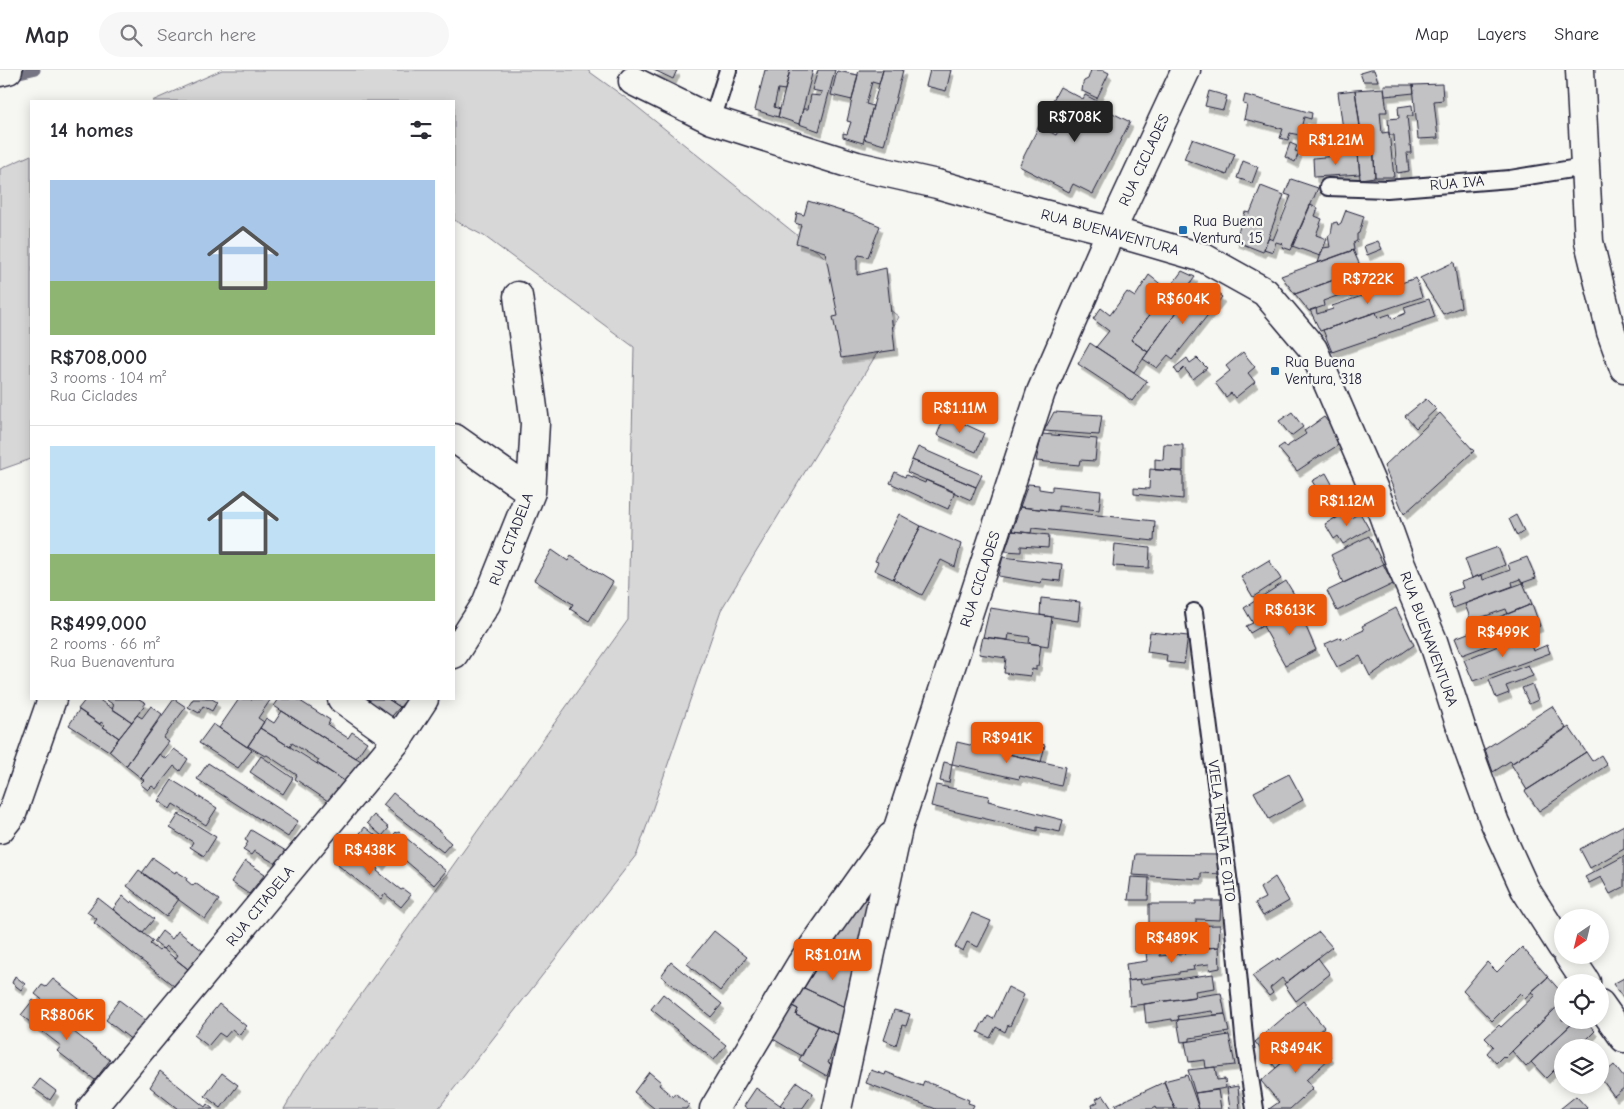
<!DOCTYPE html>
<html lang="en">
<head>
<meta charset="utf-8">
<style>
	:root { --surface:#fff; --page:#f7f7f7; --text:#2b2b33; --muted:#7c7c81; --line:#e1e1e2; --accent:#ea580c }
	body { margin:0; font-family:"Comic Neue",sans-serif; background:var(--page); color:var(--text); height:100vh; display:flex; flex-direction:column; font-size:19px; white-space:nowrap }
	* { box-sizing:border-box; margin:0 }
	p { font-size:16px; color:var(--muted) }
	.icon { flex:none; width:28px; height:28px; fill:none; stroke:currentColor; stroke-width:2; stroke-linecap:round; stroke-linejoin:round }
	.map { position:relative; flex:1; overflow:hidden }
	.drawer { position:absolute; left:30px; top:30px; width:425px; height:600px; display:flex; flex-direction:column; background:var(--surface); border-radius:0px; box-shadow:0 2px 12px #0003 }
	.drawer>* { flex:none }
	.needle { width:32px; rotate:215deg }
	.buttons { position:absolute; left:1554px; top:839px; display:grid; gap:10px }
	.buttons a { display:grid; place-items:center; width:55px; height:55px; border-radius:50%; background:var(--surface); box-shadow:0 2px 12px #0003; font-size:25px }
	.price { position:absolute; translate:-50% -42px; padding:0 11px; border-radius:5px; background:var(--accent); color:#fff; font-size:16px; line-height:32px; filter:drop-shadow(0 1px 2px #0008) }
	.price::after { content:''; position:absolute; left:50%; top:30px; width:15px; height:11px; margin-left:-8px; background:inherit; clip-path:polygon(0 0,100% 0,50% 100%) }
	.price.selected { background:#222; color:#fff }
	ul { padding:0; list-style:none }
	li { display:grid; align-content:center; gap:10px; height:265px; padding:0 20px }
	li+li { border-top:1px solid var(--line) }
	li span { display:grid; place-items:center; height:155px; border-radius:0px; color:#555 }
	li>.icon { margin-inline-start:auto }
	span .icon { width:90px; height:90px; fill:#fffc; stroke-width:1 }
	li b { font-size:21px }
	h2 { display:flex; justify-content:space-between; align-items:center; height:60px; padding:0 20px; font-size:21px }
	header { display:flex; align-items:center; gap:30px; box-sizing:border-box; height:70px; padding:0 25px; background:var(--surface); border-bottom:1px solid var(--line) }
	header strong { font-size:24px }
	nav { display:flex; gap:28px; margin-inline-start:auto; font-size:18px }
	.search { width:350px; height:45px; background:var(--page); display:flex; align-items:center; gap:12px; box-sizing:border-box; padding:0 18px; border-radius:28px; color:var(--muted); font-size:19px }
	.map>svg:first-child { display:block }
	.green { fill:#d7d7d7; stroke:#7c7c89 }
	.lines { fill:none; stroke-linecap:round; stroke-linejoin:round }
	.stream { stroke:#757583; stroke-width:9 }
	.building { fill:#c2c2c4; stroke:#22223b; filter:url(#shadow) }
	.lane-casing { stroke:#22223b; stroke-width:20 }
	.street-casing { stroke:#22223b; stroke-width:31 }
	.secondary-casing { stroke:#22223b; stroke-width:31 }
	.lane { stroke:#f6f6f2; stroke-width:16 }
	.street { stroke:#f6f6f2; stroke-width:28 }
	.secondary { stroke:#f6f6f2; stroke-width:28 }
	.poi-dot { fill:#1f6fb2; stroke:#f6f6f2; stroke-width:2 }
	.labels { text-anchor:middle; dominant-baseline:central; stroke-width:4.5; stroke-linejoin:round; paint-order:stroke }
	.street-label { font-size:15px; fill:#22223b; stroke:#f6f6f2 }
	.poi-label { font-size:15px; fill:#22223b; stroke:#f6f6f2; text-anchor:start }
</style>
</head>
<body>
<header>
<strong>Map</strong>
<div class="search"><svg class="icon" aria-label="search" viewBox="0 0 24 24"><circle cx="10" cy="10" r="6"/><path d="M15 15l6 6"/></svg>Search here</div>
<nav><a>Map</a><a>Layers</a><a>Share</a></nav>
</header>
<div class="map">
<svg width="1624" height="1039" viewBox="0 0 1624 1039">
	<defs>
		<filter id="shadow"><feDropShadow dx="3" dy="5.5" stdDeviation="0" flood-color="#0004"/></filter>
	</defs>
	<rect width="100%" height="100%" fill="#f6f6f2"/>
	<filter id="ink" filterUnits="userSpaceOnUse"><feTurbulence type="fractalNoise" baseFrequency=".02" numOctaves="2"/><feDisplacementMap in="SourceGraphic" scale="10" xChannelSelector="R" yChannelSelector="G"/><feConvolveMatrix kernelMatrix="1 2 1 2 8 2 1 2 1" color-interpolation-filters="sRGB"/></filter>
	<g filter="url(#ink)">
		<path class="green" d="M222 0H587L630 31 899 247 721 540 637 784 438 1039H284L305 1003 628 550 634 277 484 166 454 150V31H152Z
			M31 85V389L0 400V99Z"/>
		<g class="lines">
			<path class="stream" d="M10 6 36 0"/>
		</g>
		<path class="building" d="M654 0H677L673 9Z
			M765 0H790L785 20 778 19 774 37 780 39 778 47 755 40Z
			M790 0H813L799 54 778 47Z
			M818 0H835L819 61 799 54 803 39H808L811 25 820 26 822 22 812 20Z
			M859 0H883L879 14 872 12 866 34 873 36 863 73 843 67V63L847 64 851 52 847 51Z
			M883 0H903L884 75 864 69Z
			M930 0H951L946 21 926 16Z
			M1091 0H1103L1109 3 1097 28 1082 21 1083 13 1084 11 1088 9Z
			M1370 0H1374L1378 11H1363L1360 3Z
			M837 1 858 5 852 30 831 25Z
			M1442 14 1443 30 1434 31 1438 68 1418 69 1413 15Z
			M1384 15H1413L1414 23 1385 26Z
			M1060 17 1083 29 1085 25 1097 31 1095 34 1130 52 1093 124 1073 114 1069 122 1019 96 1039 56 1056 65 1062 54 1045 45Z
			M1384 18 1387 42H1380L1382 63 1389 62 1394 107H1375L1373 70 1362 69 1355 20Z
			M1355 20 1361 65 1344 67 1338 22Z
			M1209 21 1227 26 1223 40 1205 36Z
			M1245 25 1312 43 1311 49 1304 47 1299 65 1290 63 1288 70 1280 68 1283 59 1244 49 1247 35 1243 34Z
			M1412 35 1413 46H1407L1411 83H1407L1409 101 1397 103 1394 65H1389L1388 49 1399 48 1398 37Z
			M1192 69 1235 84 1227 105 1184 89Z
			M1357 69 1373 70 1375 107 1360 109Z
			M1290 73 1297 76 1295 81 1299 82 1295 92 1285 87Z
			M1358 84 1360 104 1314 107 1313 88Z
			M1243 91 1258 97 1252 113 1237 108Z
			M1291 109 1318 118 1291 180 1282 177 1283 174 1276 172 1273 182 1264 179 1268 168 1273 170 1291 126 1285 124Z
			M1261 116 1284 125 1263 182 1235 171 1245 142 1250 143Z
			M808 131 854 145 880 156 868 187 859 185 857 188V205L886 198 895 280 841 288 833 247 838 246 825 182 796 173 801 155 795 153 797 143 804 145Z
			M1310 135 1318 138 1315 146 1322 149 1316 165 1327 169 1320 186 1292 176Z
			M1346 140 1364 146 1359 163 1357 164V171L1353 173 1354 180 1318 193 1323 178 1330 177 1328 166 1331 164 1333 153 1337 152 1338 155 1341 153Z
			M1378 171 1382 179 1367 185 1364 176Z
			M1353 180 1362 200 1295 224 1281 206Z
			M1454 192 1461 237 1443 244 1420 208Z
			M1372 196 1376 207 1367 211 1370 220 1350 227 1348 222 1323 231 1324 236 1309 241 1295 224Z
			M1182 201 1195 207 1187 218 1192 221 1148 282 1131 270Z
			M1149 205 1168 220 1131 270 1148 282 1134 302 1096 277 1109 261 1093 249 1101 238 1110 245 1127 222 1135 227Z
			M1416 208 1422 227 1320 261 1310 240 1316 238 1317 244 1333 239 1332 236Z
			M1206 214 1222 227 1173 289 1168 285 1157 298 1143 289 1194 218 1199 223Z
			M1429 229 1435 247 1332 282 1323 260 1376 242 1378 248 1390 244 1392 249 1406 243 1404 237Z
			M1090 273 1147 311 1132 331 1125 326V325L1078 294Z
			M1243 282 1255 297 1248 303 1255 312 1235 328 1231 323 1226 327 1215 313 1230 301 1226 296Z
			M1187 288 1190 293 1197 288 1207 298 1193 309 1184 298 1178 304 1174 298Z
			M1426 329 1436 339 1416 358 1405 346Z
			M926 331 944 337 941 344 932 340 933 337 925 334Z
			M1054 342 1102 345 1099 365 1044 361Z
			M1292 342 1303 357 1291 366 1279 351Z
			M1440 343 1474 381 1404 444 1384 396Z
			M945 345 984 363 976 382 937 365Z
			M1324 347 1341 368 1343 372 1321 386V385L1297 401 1278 378 1284 374 1286 377 1306 364 1304 361Z
			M1042 364 1097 369 1095 391 1080 390 1079 395 1036 391Z
			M1164 374 1183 375V401L1155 400V389L1163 390Z
			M918 377 982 405 976 417 912 390Z
			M912 390 976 417 971 430 907 402Z
			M1150 399 1183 402V429L1134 424V418L1149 419Z
			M895 402 905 407 906 405 925 413 926 410 955 422 948 439 890 413Z
			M1326 403 1347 441 1335 449 1312 411Z
			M1028 414 1039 415V419L1052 421V416L1101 421 1099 440 1058 436V441L1020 437Z
			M1020 437 1155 451 1154 471 1032 458 1031 463 1012 461Z
			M1347 441 1351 448 1360 443 1369 459 1343 474 1338 466 1334 469 1325 454Z
			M899 444 921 456 893 509 874 500 878 492 875 491Z
			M1516 445 1524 461 1517 466 1509 449Z
			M921 456 961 474 955 497 941 490 922 525 893 509Z
			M1012 461 1049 465 1048 478 1021 476V482L1005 481Z
			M1369 466 1383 494 1343 513 1339 504 1340 503 1331 485Z
			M1115 474 1150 478 1149 498 1113 496Z
			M1498 477 1505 495 1472 508 1465 489Z
			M552 480 568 491 571 486 613 512 589 551 570 539 573 534 534 510Z
			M1003 487 1062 494 1060 511 1042 509 1041 513 998 506Z
			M1527 487 1536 508 1522 513 1520 509 1512 512 1513 516 1453 538 1448 523 1463 518 1461 512 1482 505 1483 510 1510 500 1508 494Z
			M1269 490 1281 509 1253 527 1241 507Z
			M1383 494 1393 514 1337 541 1327 521Z
			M1286 511 1300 534 1250 563 1246 556 1253 553 1244 538Z
			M1523 513 1532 534 1508 544 1506 539 1471 551 1465 534Z
			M1041 528 1080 532 1078 551 1040 545Z
			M1532 534 1540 556 1462 585 1455 568 1481 558 1479 555Z
			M1297 536 1316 580 1285 595 1263 556Z
			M990 538 1052 547 1048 576 1029 573 1030 567 1009 564 1008 570 983 567Z
			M1396 538 1414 575 1370 606 1360 586 1337 597 1325 574 1341 567 1342 570 1364 560 1362 556Z
			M1150 562 1188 566 1184 594 1166 592 1167 585 1147 582Z
			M1527 564 1533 581 1547 575 1550 583 1473 611 1464 590Z
			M983 567 1041 575 1038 596H1036V600L1032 599 1031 606 1004 603 1006 588 979 584Z
			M1528 595 1533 606 1506 616 1509 623 1496 628 1489 610Z
			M1532 614 1538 630 1529 634 1522 618Z
			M86 629H98L132 652 119 668 103 657 105 655 101 652 100 654 78 639Z
			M105 629H139L146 633 132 652 112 639 114 635Z
			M174 629 186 637 163 668 169 672 141 708 126 696Z
			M193 629H212L217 632 212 641 203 636 199 643 188 637Z
			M239 629H271L258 648 264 652 247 677 219 658Z
			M279 629H297L330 650 328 655 348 668 352 662 367 672 356 688 274 636Z
			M348 629H388L400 637 385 654Z
			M388 629H407L400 637Z
			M151 636 162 644 126 696 109 681 137 645 142 648Z
			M1552 636 1566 658 1512 693 1510 691 1493 702 1485 679Z
			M79 640 119 668 109 681 69 655Z
			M282 641 361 691 346 712 317 693 319 690 292 673 290 677 260 658 266 648 274 653Z
			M213 654 252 680 238 698 199 673Z
			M1569 657 1586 682 1527 720 1511 694Z
			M260 658 346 712 331 733 295 709 297 705 267 685 265 686 248 676Z
			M1003 666 1045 675 1041 692 1000 682Z
			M957 672 1065 697 1061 716 1020 706 1019 709 952 694Z
			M174 679 188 689 180 701 174 696 156 719 152 716 148 720 140 714 144 710 141 708 159 684 166 689Z
			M1586 682 1592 691 1601 685 1607 695 1539 741 1525 721Z
			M261 686 293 708 283 724 250 702Z
			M944 692 952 694 949 713 940 711Z
			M208 693 298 751 288 767 197 709Z
			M1289 704 1303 730 1269 749 1254 722Z
			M172 710 217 738 206 755 173 734 170 739 158 731Z
			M936 715 989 726 988 731 1063 750 1060 762 1037 757V761L931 736Z
			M393 723 443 764 442 765 451 773 443 782 383 735Z
			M179 744 216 767 204 786 190 777 193 772 170 758Z
			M374 745 389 758 382 766 367 753Z
			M1624 755V779L1590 798 1580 779Z
			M365 757 393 779 381 795 352 773Z
			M251 760 286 781 278 795 254 781 251 785 243 780 248 772 245 770Z
			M396 762 397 763 399 762 446 801 434 815 393 780 396 776 389 770Z
			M347 775 378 799 377 801 401 820 403 819 411 825 401 837 385 824 381 829 334 792Z
			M1135 784 1221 785V804L1201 803V809L1132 805Z
			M1624 786V817L1610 824 1601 807 1589 813 1585 807Z
			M153 788 175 803 176 801 187 808 186 810 193 816 195 813 219 830 205 849 142 803Z
			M245 791 265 804 249 824 231 812Z
			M139 800 179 829 166 847 127 816Z
			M1131 807 1149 808 1148 830H1128Z
			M1275 807 1289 831 1263 846 1255 833 1265 828 1260 818Z
			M123 826 131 833 132 831 154 849 142 863 113 839Z
			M861 826 874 832 852 898 824 886Z
			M98 828 153 871 150 874 159 881 162 878 188 899 174 916 94 853 97 849 87 842Z
			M1196 831H1221L1220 850 1196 849V855L1149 856V834H1196Z
			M972 843 991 851 978 877 967 872 963 881 955 877Z
			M1220 855 1219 877 1148 883 1149 861H1177V856Z
			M162 861 172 869 178 861 203 881 188 899 175 889 178 885 166 876 163 879 154 872Z
			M714 861 747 887 720 921 687 894Z
			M1319 862 1332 877 1286 913 1282 908 1270 918 1273 923 1269 926 1252 906 1278 888 1279 890Z
			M1219 877 1220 898 1210 900 1209 894 1193 896 1194 900 1179 902V904L1128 911 1126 894 1147 891 1146 883 1160 882V886L1207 881 1206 878Z
			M1522 877 1548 907 1525 928 1520 923 1492 951 1463 921 1487 892 1497 902Z
			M824 886 857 900 847 938 804 918Z
			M1318 888 1330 904 1296 931 1284 914Z
			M671 892 722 934 711 947 661 906Z
			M1213 904 1215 918 1195 921 1196 927 1130 936 1128 911 1140 909 1141 914Z
			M15 906 25 914 21 920 12 913Z
			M1548 907 1562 923V932L1505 988 1503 986 1496 993 1487 983 1493 976 1485 968 1499 955 1501 957 1535 925 1531 922Z
			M1624 908V929L1613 914Z
			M53 909 87 935 72 954 35 924 42 915 46 917Z
			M1008 917 1024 925 1010 956 1008 955 1005 962 996 957 990 968 978 962 983 952 984 953 988 946 993 949Z
			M804 918 847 938 839 965 796 945 798 939 792 936Z
			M1221 923 1225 944 1213 945 1212 941 1178 946 1179 950H1177L1172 951V949L1146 953 1144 934Z
			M663 924 726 975 714 990 651 939Z
			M33 930 110 990 95 1010 57 981 61 976 21 945Z
			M119 930 147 951 132 970 106 950 109 946 108 945Z
			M1303 931 1324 957 1276 998 1255 972Z
			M1562 932V950H1576L1526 997 1512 981Z
			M219 934 246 956 239 965 232 959 225 967 219 963 208 976 194 965Z
			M792 936 798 939 796 945 818 956 802 986 773 969Z
			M894 940 910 944 906 956 902 955 896 975 884 970Z
			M1225 944 1229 962 1190 968V971L1181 972 1177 950Z
			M1576 950H1585L1595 961 1578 978H1562V992L1546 1008 1531 992Z
			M818 956 839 965 828 993 831 994 827 1006 799 990Z
			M1229 965 1235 995 1206 998 1205 990 1189 992 1185 972Z
			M1314 965 1331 987 1306 1010 1313 1018 1290 1039H1269L1279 1032 1261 1011Z
			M1562 992V1012L1553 1001Z
			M1614 995 1624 1008V1018L1614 1026 1600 1007Z
			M1215 997 1217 1010 1225 1009 1226 1018 1195 1023 1188 1000Z
			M871 1000 885 1005 886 1002 922 1016 924 1011 955 1023V1024L969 1030 968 1033 974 1035 972 1039H936L866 1013Z
			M160 1001 205 1037 207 1034 213 1039H178L150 1017Z
			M649 1002 661 1012 659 1015 673 1027 675 1023 689 1035 686 1039H655L634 1022Z
			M222 1003 238 1015 221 1038 205 1026Z
			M1187 1005 1199 1039H1175L1164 1011Z
			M40 1009 56 1021 50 1030 33 1018Z
			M797 1012 813 1023 802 1039H786L780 1035Z
			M1164 1012 1175 1039H1156L1155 1037 1152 1039H1117L1115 1035Z
			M1238 1016 1240 1039H1230L1227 1018Z
			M756 1018 780 1035 786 1039H748L744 1036Z
			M1218 1020 1221 1039H1199L1195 1023Z
			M1103 1025 1112 1039H1093L1092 1035 1098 1032 1096 1029Z
			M1576 1026 1588 1039H1560Z"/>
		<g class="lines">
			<defs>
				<path id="lane" d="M712 50 728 0
					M1328 117 1387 119 1510 109 1584 97
					M1194 542 1231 830 1245 976 1255 1039"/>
				<path id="street" d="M0 2 8 0
					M633 11 712 50 857 96 937 114 1028 140 1111 161 1204 188 1265 222 1313 279 1375 422 1401 495 1433 571 1468 679 1495 753 1525 819 1562 877
					M454 368 531 422
					M454 584 486 534 531 422 535 353 518 226
					M342 629 398 669
					M0 759 12 744 52 629
					M1568 885 1586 912
					M1600 934 1624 968
					M91 1039 398 669 424 629
					M714 1039 801 894 891 767
					M837 1039 898 758 1041 322 1111 161 1186 0"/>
				<path id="secondary" d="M1580 0 1589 172 1611 262 1624 298"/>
			</defs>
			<use href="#lane" class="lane-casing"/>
			<use href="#street" class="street-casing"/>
			<use href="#secondary" class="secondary-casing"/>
			<use href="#lane" class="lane"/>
			<use href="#street" class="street"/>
			<use href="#secondary" class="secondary"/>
		</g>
	</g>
	<g class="poi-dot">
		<rect x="1178" y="155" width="10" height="10" rx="2.5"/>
		<rect x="1270" y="296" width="10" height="10" rx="2.5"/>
	</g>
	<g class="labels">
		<g class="street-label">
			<text transform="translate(1144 90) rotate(-65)">RUA CICLADES</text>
			<text transform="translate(1457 113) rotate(-5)">RUA IVA</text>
			<text transform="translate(1110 162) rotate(15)">RUA BUENAVENTURA</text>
			<text transform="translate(511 469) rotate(-69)">RUA CITADELA</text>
			<text transform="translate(980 509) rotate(-72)">RUA CICLADES</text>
			<text transform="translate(1429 569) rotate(70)">RUA BUENAVENTURA</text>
			<text transform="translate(1222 761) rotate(83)">VIELA TRINTA E OITO</text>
			<text transform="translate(260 836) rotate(-51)">RUA CITADELA</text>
		</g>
		<g class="poi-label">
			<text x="1193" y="151">Rua Buena<tspan x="1193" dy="17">Ventura, 15</tspan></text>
			<text x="1285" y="292">Rua Buena<tspan x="1285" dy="17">Ventura, 318</tspan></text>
		</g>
	</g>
</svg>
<div class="buttons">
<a><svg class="needle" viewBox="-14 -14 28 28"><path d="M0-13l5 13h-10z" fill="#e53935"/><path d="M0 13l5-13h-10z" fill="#7c7c81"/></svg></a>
<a><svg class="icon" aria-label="locate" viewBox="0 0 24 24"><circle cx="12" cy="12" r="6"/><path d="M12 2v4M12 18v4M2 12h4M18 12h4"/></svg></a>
<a><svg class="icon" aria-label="layers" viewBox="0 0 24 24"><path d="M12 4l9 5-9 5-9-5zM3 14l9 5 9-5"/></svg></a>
</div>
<b class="price selected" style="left:1075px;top:73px">R$708K</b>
<b class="price" style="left:1336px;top:96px">R$1.21M</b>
<b class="price" style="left:1368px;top:235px">R$722K</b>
<b class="price" style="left:1183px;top:255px">R$604K</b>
<b class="price" style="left:960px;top:364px">R$1.11M</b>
<b class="price" style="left:1347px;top:457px">R$1.12M</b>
<b class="price" style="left:1290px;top:566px">R$613K</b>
<b class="price" style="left:1503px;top:588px">R$499K</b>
<b class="price" style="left:1007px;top:694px">R$941K</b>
<b class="price" style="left:370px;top:806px">R$438K</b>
<b class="price" style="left:1172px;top:894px">R$489K</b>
<b class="price" style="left:833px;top:911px">R$1.01M</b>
<b class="price" style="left:67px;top:971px">R$806K</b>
<b class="price" style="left:1296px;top:1004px">R$494K</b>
<section class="drawer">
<h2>14 homes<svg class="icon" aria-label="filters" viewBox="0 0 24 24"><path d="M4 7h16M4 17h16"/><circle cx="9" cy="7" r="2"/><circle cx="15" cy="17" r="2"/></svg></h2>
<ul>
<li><span style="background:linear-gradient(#a9c7e8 65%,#8fb573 0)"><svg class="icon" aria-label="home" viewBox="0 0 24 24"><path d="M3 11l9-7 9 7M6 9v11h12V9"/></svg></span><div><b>R$708,000</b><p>3 rooms · 104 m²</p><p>Rua Ciclades</p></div></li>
<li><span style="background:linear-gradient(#bfe0f5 70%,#8fb573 0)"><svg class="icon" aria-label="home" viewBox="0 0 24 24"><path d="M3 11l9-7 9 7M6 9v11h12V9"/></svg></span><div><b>R$499,000</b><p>2 rooms · 66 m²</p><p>Rua Buenaventura</p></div></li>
</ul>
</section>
</div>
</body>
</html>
